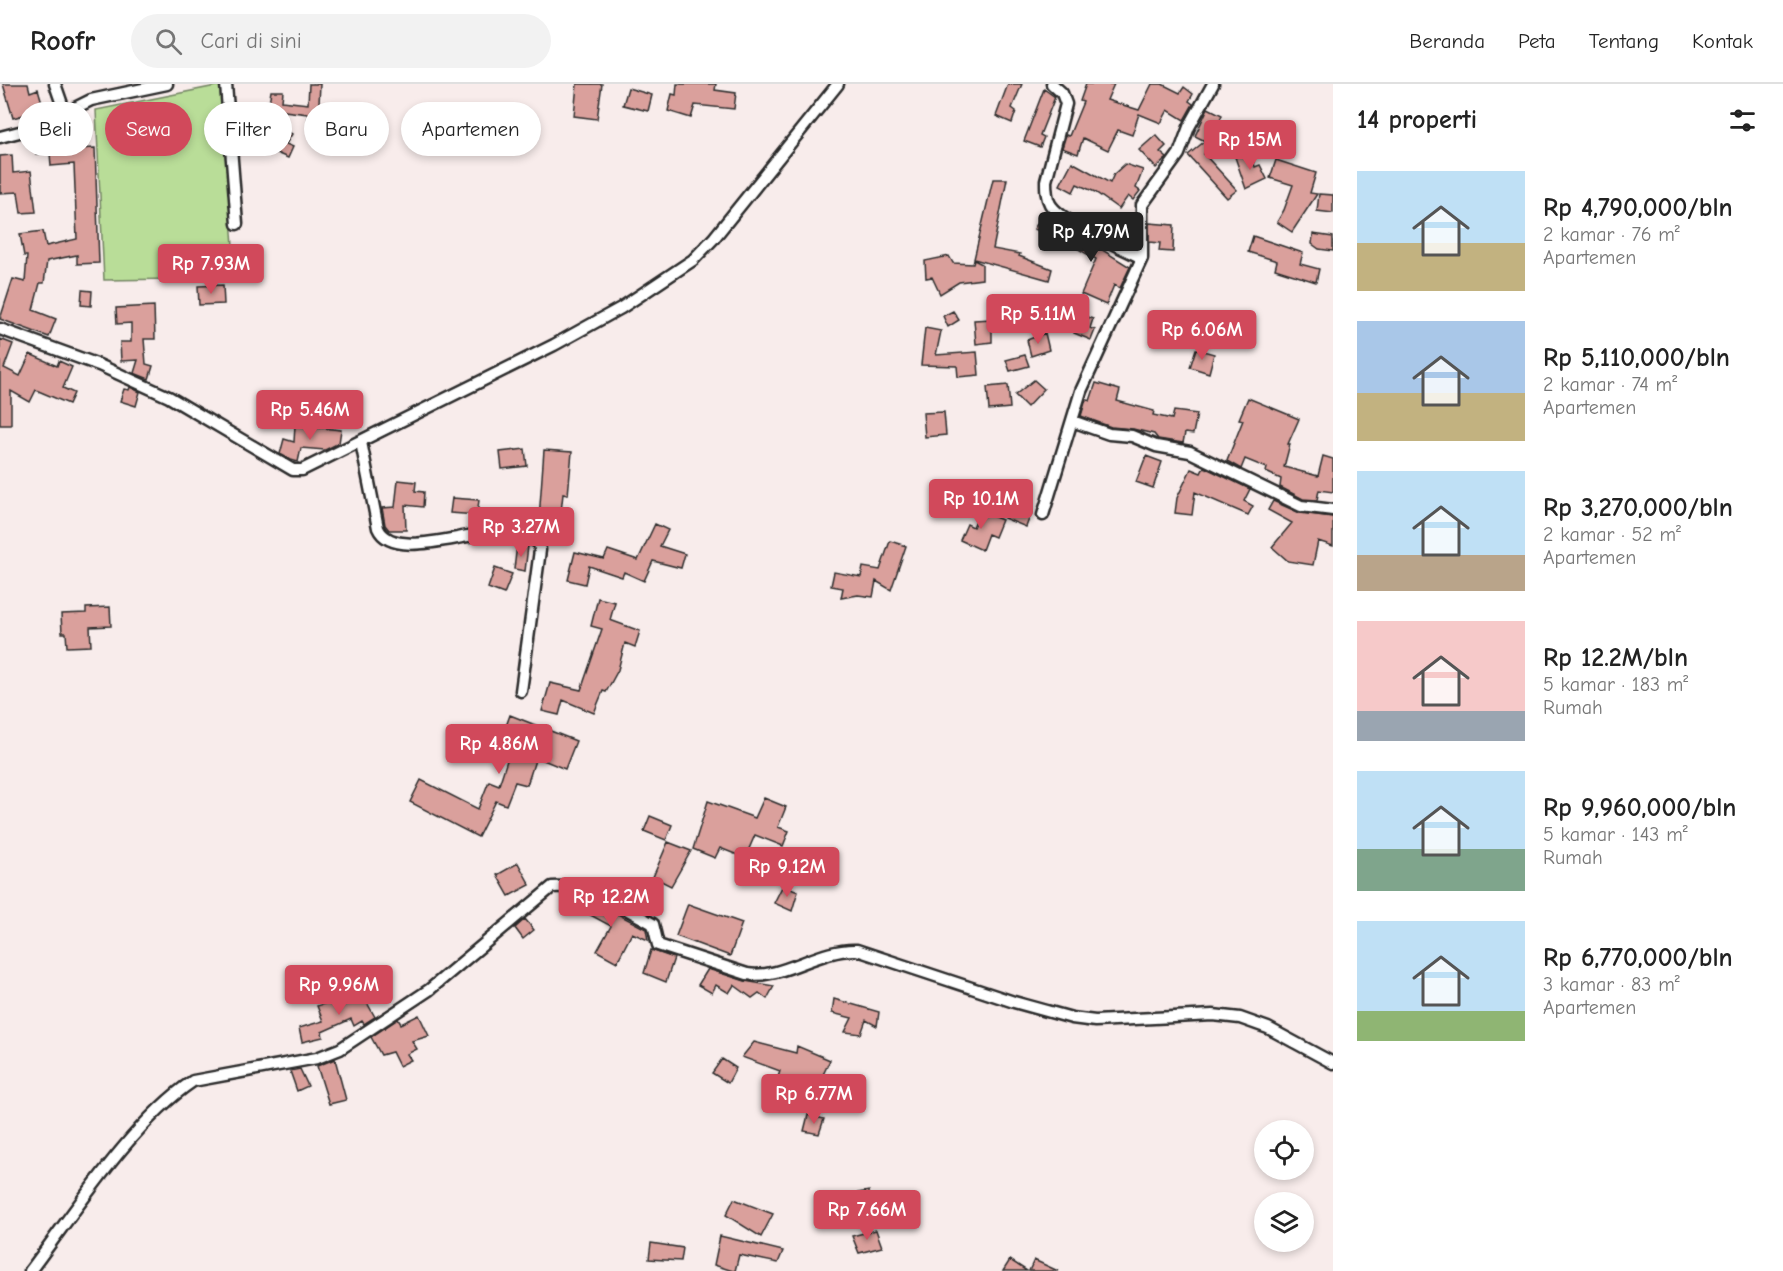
<!DOCTYPE html>
<html lang="id">
<head>
<meta charset="utf-8">
<style>
	:root { --surface:#fff; --page:#f2f2f2; --text:#222; --muted:#767676; --line:#e0e0e0; --accent:#d1495b }
	body { margin:0; font-family:"Comic Neue",sans-serif; background:var(--page); color:var(--text); height:100vh; display:flex; flex-direction:column; font-size:22px; white-space:nowrap }
	* { box-sizing:border-box; margin:0 }
	p { font-size:20px; color:var(--muted) }
	.icon { flex:none; width:33px; height:33px; fill:none; stroke:currentColor; stroke-width:2; stroke-linecap:round; stroke-linejoin:round }
	.map { position:relative; flex:1; overflow:hidden }
	.drawer { display:flex; flex-direction:column; background:var(--surface); width:450px }
	.drawer>* { flex:none }
	.banner { position:absolute; left:18px; top:18px; width:570px; height:54px; display:flex; gap:12px }
	.tools { position:absolute; left:1254px; top:1036px; display:grid; gap:12px }
	.tools a { display:grid; place-items:center; width:60px; height:60px; border-radius:50%; background:var(--surface); box-shadow:0 3px 9px #0003; font-size:30px }
	.price { position:absolute; translate:-50% -51px; padding:0 14px; border-radius:6px; background:var(--accent); color:#fff; font-size:20px; line-height:39px; filter:drop-shadow(0 2px 3px #0008) }
	.price::after { content:''; position:absolute; left:50%; top:36px; width:18px; height:14px; margin-left:-9px; background:inherit; clip-path:polygon(0 0,100% 0,50% 100%) }
	.price.on { background:#222; color:#fff }
	ul { padding:0; list-style:none }
	li { display:flex; align-items:center; gap:18px; height:150px; padding:0 24px }
	li span { display:grid; place-items:center; flex:none; width:168px; height:120px; border-radius:0px; color:#555 }
	li>.icon { margin-inline-start:auto }
	span .icon { width:72px; height:72px; fill:#fffc; stroke-width:1 }
	li b { font-size:26px }
	h2 { display:flex; justify-content:space-between; align-items:center; height:72px; padding:0 24px; font-size:26px }
	.pill { padding:0 21px; border-radius:27px; background:var(--surface); box-shadow:0 3px 9px #0003; font-size:21px; line-height:54px }
	.pill.on { background:var(--accent); color:#fff }
	header { display:flex; align-items:center; gap:36px; box-sizing:border-box; height:84px; padding:0 30px; background:var(--surface); border-bottom:2px solid var(--line) }
	header strong { font-size:28px }
	nav { display:flex; gap:33px; margin-inline-start:auto; font-size:21px }
	.search { width:420px; height:54px; background:var(--page); display:flex; align-items:center; gap:15px; box-sizing:border-box; padding:0 21px; border-radius:33px; color:var(--muted); font-size:22px }
	main { display:flex; flex:1; min-height:0 }
	.map>svg:first-child { display:block }
	.green { fill:#b9dd98; stroke:#728462; stroke-width:1.5 }
	.building { fill:#daa09c; stroke:#2b2b2b; stroke-width:1.5 }
	.lines { fill:none; stroke-linecap:round; stroke-linejoin:round }
	.minor-casing { stroke:#2b2b2b; stroke-width:15 }
	.minor { stroke:#fff; stroke-width:10 }
</style>
</head>
<body>
<header>
<strong>Roofr</strong>
<div class="search"><svg class="icon" aria-label="search" viewBox="0 0 24 24"><circle cx="10" cy="10" r="6"/><path d="M15 15l6 6"/></svg>Cari di sini</div>
<nav><a>Beranda</a><a>Peta</a><a>Tentang</a><a>Kontak</a></nav>
</header>
<main>
<div class="map">
<svg width="1333" height="1187" viewBox="0 0 1333 1187">
	<rect width="100%" height="100%" fill="#f8eceb"/>
	<filter id="ink" filterUnits="userSpaceOnUse"><feTurbulence type="fractalNoise" baseFrequency=".0167" numOctaves="2"/><feDisplacementMap in="SourceGraphic" scale="12" xChannelSelector="R" yChannelSelector="G"/><feConvolveMatrix kernelMatrix="1 2 1 2 8 2 1 2 1" color-interpolation-filters="sRGB"/></filter>
	<g filter="url(#ink)">
		<path class="green" d="M221 1 234 175 209 179 176 195 104 196 96 26Z"/>
		<path class="building" d="M3 0H28L30 8 38 5 44 25 13 34Z
			M309 0H320L318 40 308 39V30L268 25 271 7H283L282 17 308 20Z
			M577 0H602L597 35 574 32Z
			M677 0H716L715 6 736 9 734 25 695 21 691 34 668 27 672 10 676 11Z
			M1008 0H1022L1012 24 1016 27 1012 39 996 32Z
			M1086 0H1114L1107 16 1139 26 1152 0H1162L1180 9 1184 3 1193 10 1189 17 1193 20 1184 36 1168 26 1161 39 1139 30 1132 51 1118 46 1108 66 1083 54 1078 70 1062 64 1066 51 1069 52 1083 18 1080 17Z
			M628 4 652 11 648 27 623 21Z
			M1044 5 1055 13 1040 51 1044 53 1040 63 1024 57Z
			M1208 24 1222 31 1204 70 1237 106 1227 114 1188 71 1205 57 1195 52Z
			M280 43 292 50 286 60 293 63 288 74 262 63 266 51 274 55Z
			M1156 51 1166 62 1160 68 1167 74 1156 84 1139 66Z
			M34 54H51L53 66 95 64 99 179 77 180V171L47 177 44 199H40L33 226 56 235 49 253 0 235 13 195 25 198 27 172H24L20 150 43 147 46 162 77 155 74 80 51 82 50 69 36 70Z
			M1251 68 1255 83 1260 81 1267 95 1246 105 1235 73Z
			M12 71 13 89 31 87 36 128 21 129 18 108 0 109V72Z
			M1276 76 1316 89 1310 109 1317 110 1292 148 1277 138 1284 126 1293 101 1270 94Z
			M1072 78 1110 99 1114 90 1125 80 1143 86 1136 104 1140 107 1133 116 1128 112 1119 125 1095 108 1077 100 1073 108 1060 101Z
			M993 95H1007L993 165 1020 170 1019 172 1052 185 1049 196 974 175Z
			M1319 110 1333 111V129L1317 127Z
			M1041 133 1062 141 1130 183 1120 204 1114 201 1106 221 1081 210 1096 175 1068 159 1070 156 1034 145Z
			M1126 138 1134 141V157L1131 159 1120 154Z
			M1149 139 1174 141 1173 168 1159 167 1160 159 1149 158Z
			M1313 150 1333 153V167L1319 165 1312 160Z
			M1253 152 1303 169 1300 180 1319 185 1316 198 1275 185 1277 177 1248 168Z
			M949 172 953 179 973 180 974 176 982 180V195L959 198 940 210 932 193 926 194 925 177Z
			M223 201 224 220 199 221 198 202Z
			M82 206 92 207 91 222 81 221Z
			M1033 210 1049 219 1042 231 1026 222Z
			M154 222 155 255H144L146 280 153 282 149 295 134 289 138 276 121 277 120 258H131V239L117 240 116 224Z
			M953 227 959 236 948 243 943 232Z
			M1081 231 1093 235 1090 244 1095 246 1091 256 1074 249Z
			M992 235V258L976 260 974 236Z
			M925 244 941 247 936 271 977 268 979 291 958 293 957 282 921 281Z
			M1045 249 1049 266 1031 272 1027 256Z
			M0 255 13 260 4 284 20 292 30 270 57 282 59 277 72 283 63 304 74 309 69 320 36 306 30 318 11 307V341H0Z
			M1196 265 1214 270 1209 289 1190 283Z
			M1025 271 1029 282 1010 287 1006 276Z
			M1034 296 1044 305 1027 323 1015 311Z
			M1096 299 1120 306 1117 317 1154 327 1153 331 1172 335 1174 327 1197 330 1193 350 1185 349 1183 359 1158 355 1154 350 1133 345 1111 343 1081 332 1086 315 1090 317Z
			M1008 301 1010 324 989 326 987 303Z
			M130 303 140 308 136 322 120 317 124 305 129 306Z
			M1248 314 1299 335 1288 360H1290L1284 383 1318 392 1323 372 1333 375V408L1319 406 1317 416 1303 415 1280 403 1281 395 1266 388 1267 384 1245 375 1241 385 1227 377 1243 336 1239 335Z
			M944 328 946 351 925 353 923 329Z
			M295 341 341 346 339 359 325 366 301 364 298 378 291 376 280 370 284 355 294 358Z
			M525 365 527 382 502 385 500 368Z
			M544 366 572 368 568 411 563 410 560 437 539 435Z
			M1146 372 1162 378 1153 404 1136 398Z
			M1204 383 1250 405 1244 417 1253 422 1248 431 1195 408 1192 431 1175 429 1177 414 1191 385 1201 389Z
			M398 396 416 398 415 407 424 408 423 423 405 421 406 446H389L385 441 382 424 395 423Z
			M452 414 479 416 477 431 450 429Z
			M1273 417 1300 429 1333 433V462L1318 457 1313 481 1288 477 1272 463 1292 439 1268 426Z
			M1011 418 1032 427 1026 443 1004 434Z
			M980 427 1002 436 995 453 988 450 982 466 960 456 967 440 973 443Z
			M655 440 668 446 660 462 685 470 681 484 653 477 644 497 624 488 622 493 589 482 585 500 568 496 575 468 604 475 608 466 638 476Z
			M890 457 906 462 891 506 876 497 873 513 858 511 841 514 843 504 831 502 834 488 861 493 863 483 880 486Z
			M517 461 528 462 525 487 514 485Z
			M495 484 512 490 504 510 488 504Z
			M598 514 615 518 610 536 640 547 635 563 625 559 618 586 606 608 603 607 594 629 563 616 559 631 542 627 550 599 581 606 602 545 591 542Z
			M110 523 111 542 90 543 91 562 67 563 66 549H62L61 530 86 529V524Z
			M510 631 576 657 565 685 536 673 527 701 515 698 506 721 496 717 478 753 410 718 421 696 478 725 489 697 499 701 511 664 500 659Z
			M764 714 786 723 778 743 789 747 783 762 755 751 745 774 720 764 715 774 693 765 708 717 755 734Z
			M650 732 672 741 666 756 644 747Z
			M668 758 691 767 671 802 653 793Z
			M518 779 530 801 509 812 497 791Z
			M783 801 798 807 792 827 774 819Z
			M574 812 601 821 646 845 648 856 632 849 617 878 597 867 611 842 570 820Z
			M688 820 742 839 730 872 676 852Z
			M525 835 534 846 523 855 515 844Z
			M651 866 674 874 666 898 644 889Z
			M708 885 745 897 774 902 767 915 759 909 752 914 734 901 729 909 716 901 712 909 698 901Z
			M361 908 375 933 364 940 362 937 354 942 351 935 322 948 323 953 302 958 299 944 323 937 317 922Z
			M834 915 879 928 877 942 866 936 861 950 845 948 852 934 832 929Z
			M419 931 429 952 412 957 417 965 407 970 411 976 399 982 392 968 381 971 371 953 398 935 401 940Z
			M754 958 796 969 797 962 830 976 819 999 808 994 797 1024 771 1015 780 987 742 973Z
			M335 975 346 1016 329 1020 317 982Z
			M722 975 736 984 728 999 712 989Z
			M300 985 308 1002 297 1007 290 987Z
			M808 1031 824 1035 819 1050 804 1047Z
			M869 1107 872 1125H859L857 1109Z
			M734 1115 773 1130 761 1153 726 1131Z
			M876 1146 882 1163 859 1169 852 1152Z
			M720 1152 783 1167 778 1179 739 1171 735 1187H733L714 1181Z
			M651 1159 683 1164 681 1177 649 1175Z
			M1010 1176 1027 1187H1003Z
			M1034 1176 1058 1187H1029Z"/>
		<g class="lines">
			<defs>
				<path id="minor" d="M55 0 65 29
					M226 0 237 140
					M1052 0 1062 9 1066 20 1046 97C1046 105 1046 113 1050 120 1060 138 1122 163 1142 174
					M0 53 58 38 65 29 91 16 167 0
					M0 245 99 281 169 313 293 386H302L554 261 621 224 693 176 714 154 838 0
					M1072 337 1109 350 1132 352 1156 362 1190 368 1301 422 1333 426
					M361 358 378 444C391 474 455 452 482 450 498 449 516 454 532 455L539 459 540 466 521 607
					M1043 431 1081 307 1142 174V121L1179 70 1189 43 1213 0
					M30 1187C74 1129 133 1037 193 997L317 974 340 965 429 906 552 803C587 800 623 823 653 840L658 861 747 890C782 896 819 864 857 866L1014 918 1072 934 1095 937 1213 931 1240 934 1268 944 1333 979"/>
			</defs>
			<use href="#minor" class="minor-casing"/>
			<use href="#minor" class="minor"/>
		</g>
	</g>
</svg>
<div class="tools">
<a><svg class="icon" aria-label="locate" viewBox="0 0 24 24"><circle cx="12" cy="12" r="6"/><path d="M12 2v4M12 18v4M2 12h4M18 12h4"/></svg></a>
<a><svg class="icon" aria-label="layers" viewBox="0 0 24 24"><path d="M12 4l9 5-9 5-9-5zM3 14l9 5 9-5"/></svg></a>
</div>
<b class="price" style="left:1250px;top:87px">Rp 15M</b>
<b class="price on" style="left:1091px;top:179px">Rp 4.79M</b>
<b class="price" style="left:211px;top:211px">Rp 7.93M</b>
<b class="price" style="left:1038px;top:261px">Rp 5.11M</b>
<b class="price" style="left:1202px;top:277px">Rp 6.06M</b>
<b class="price" style="left:310px;top:357px">Rp 5.46M</b>
<b class="price" style="left:981px;top:446px">Rp 10.1M</b>
<b class="price" style="left:521px;top:474px">Rp 3.27M</b>
<b class="price" style="left:499px;top:691px">Rp 4.86M</b>
<b class="price" style="left:787px;top:814px">Rp 9.12M</b>
<b class="price" style="left:611px;top:844px">Rp 12.2M</b>
<b class="price" style="left:339px;top:932px">Rp 9.96M</b>
<b class="price" style="left:814px;top:1041px">Rp 6.77M</b>
<b class="price" style="left:867px;top:1157px">Rp 7.66M</b>
<div class="banner">
<a class="pill">Beli</a>
<a class="pill on">Sewa</a>
<a class="pill">Filter</a>
<a class="pill">Baru</a>
<a class="pill">Apartemen</a>
</div>
</div>
<section class="drawer">
<h2>14 properti<svg class="icon" aria-label="filters" viewBox="0 0 24 24"><path d="M4 7h16M4 17h16"/><circle cx="9" cy="7" r="2"/><circle cx="15" cy="17" r="2"/></svg></h2>
<ul>
<li><span style="background:linear-gradient(#bfe0f5 60%,#c2b280 0)"><svg class="icon" aria-label="home" viewBox="0 0 24 24"><path d="M3 11l9-7 9 7M6 9v11h12V9"/></svg></span><div><b>Rp 4,790,000/bln</b><p>2 kamar · 76 m²</p><p>Apartemen</p></div></li>
<li><span style="background:linear-gradient(#a9c7e8 60%,#c2b280 0)"><svg class="icon" aria-label="home" viewBox="0 0 24 24"><path d="M3 11l9-7 9 7M6 9v11h12V9"/></svg></span><div><b>Rp 5,110,000/bln</b><p>2 kamar · 74 m²</p><p>Apartemen</p></div></li>
<li><span style="background:linear-gradient(#bfe0f5 70%,#b9a48a 0)"><svg class="icon" aria-label="home" viewBox="0 0 24 24"><path d="M3 11l9-7 9 7M6 9v11h12V9"/></svg></span><div><b>Rp 3,270,000/bln</b><p>2 kamar · 52 m²</p><p>Apartemen</p></div></li>
<li><span style="background:linear-gradient(#f6c9c9 75%,#9aa5b1 0)"><svg class="icon" aria-label="home" viewBox="0 0 24 24"><path d="M3 11l9-7 9 7M6 9v11h12V9"/></svg></span><div><b>Rp 12.2M/bln</b><p>5 kamar · 183 m²</p><p>Rumah</p></div></li>
<li><span style="background:linear-gradient(#bfe0f5 65%,#7fa58c 0)"><svg class="icon" aria-label="home" viewBox="0 0 24 24"><path d="M3 11l9-7 9 7M6 9v11h12V9"/></svg></span><div><b>Rp 9,960,000/bln</b><p>5 kamar · 143 m²</p><p>Rumah</p></div></li>
<li><span style="background:linear-gradient(#bfe0f5 75%,#8fb573 0)"><svg class="icon" aria-label="home" viewBox="0 0 24 24"><path d="M3 11l9-7 9 7M6 9v11h12V9"/></svg></span><div><b>Rp 6,770,000/bln</b><p>3 kamar · 83 m²</p><p>Apartemen</p></div></li>
</ul>
</section>
</main>
</body>
</html>
